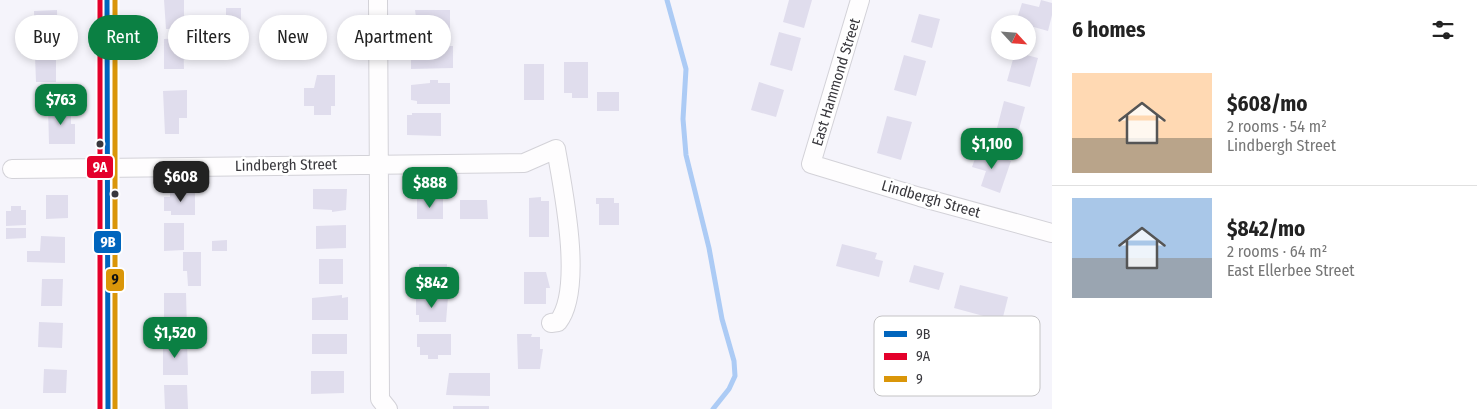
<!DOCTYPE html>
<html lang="en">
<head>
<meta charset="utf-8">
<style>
	:root { --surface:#fff; --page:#f2f2f2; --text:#222; --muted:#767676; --line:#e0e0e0; --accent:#0b8043 }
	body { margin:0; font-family:"Fira Sans Condensed",sans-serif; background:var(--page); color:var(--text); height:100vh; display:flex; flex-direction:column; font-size:19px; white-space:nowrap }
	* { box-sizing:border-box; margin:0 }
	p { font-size:16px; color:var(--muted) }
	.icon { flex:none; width:28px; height:28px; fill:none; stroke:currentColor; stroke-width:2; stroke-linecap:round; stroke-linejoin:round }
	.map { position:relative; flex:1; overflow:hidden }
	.drawer { display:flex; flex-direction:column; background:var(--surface); width:425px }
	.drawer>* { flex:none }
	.top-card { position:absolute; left:15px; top:15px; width:475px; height:45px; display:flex; gap:10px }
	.needle { width:32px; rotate:116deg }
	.buttons { position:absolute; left:991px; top:15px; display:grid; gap:10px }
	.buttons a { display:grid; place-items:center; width:45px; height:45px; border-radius:50%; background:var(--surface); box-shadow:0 2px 8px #0003; font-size:25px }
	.price { position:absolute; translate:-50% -42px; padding:0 11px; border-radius:10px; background:var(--accent); color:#fff; font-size:16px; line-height:32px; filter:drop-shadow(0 1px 2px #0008) }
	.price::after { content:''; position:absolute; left:50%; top:30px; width:15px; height:11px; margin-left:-8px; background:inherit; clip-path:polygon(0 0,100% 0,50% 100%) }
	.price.active { background:#222; color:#fff }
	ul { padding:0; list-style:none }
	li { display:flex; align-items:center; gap:15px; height:125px; padding:0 20px }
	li+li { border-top:1px solid var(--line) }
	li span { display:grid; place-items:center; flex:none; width:140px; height:100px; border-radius:0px; color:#555 }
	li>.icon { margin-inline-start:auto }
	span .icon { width:60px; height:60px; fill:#fffc; stroke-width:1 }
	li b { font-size:21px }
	h2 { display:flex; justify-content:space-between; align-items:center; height:60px; padding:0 20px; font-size:21px }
	.chip { padding:0 18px; border-radius:22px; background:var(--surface); box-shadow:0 2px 8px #0003; font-size:18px; line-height:45px }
	.chip.active { background:var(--accent); color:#fff }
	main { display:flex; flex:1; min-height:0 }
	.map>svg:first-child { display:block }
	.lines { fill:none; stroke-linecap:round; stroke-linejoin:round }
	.stream { stroke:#accbf5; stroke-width:5 }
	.building { fill:#e0dded }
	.minor-casing { stroke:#d3d2d8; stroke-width:20 }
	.minor { stroke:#fefdfe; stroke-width:18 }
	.bus-1-casing { stroke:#fff; stroke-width:9 }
	.bus-2-casing { stroke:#fff; stroke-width:9 }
	.bus-3-casing { stroke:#fff; stroke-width:9 }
	.bus-1 { stroke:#0065bd; stroke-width:5 }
	.bus-2 { stroke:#e4002b; stroke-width:5 }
	.bus-3 { stroke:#da9609; stroke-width:5 }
	.bus-dot { fill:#39383d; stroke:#fff; stroke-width:2 }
	.labels { text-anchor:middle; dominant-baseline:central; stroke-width:5; stroke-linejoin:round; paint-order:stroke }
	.street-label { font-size:15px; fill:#39383d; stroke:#fff }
	.key { fill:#fff; stroke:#c4c3c5; stroke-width:1 }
	.key-label { font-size:14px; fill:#39383d }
	.line-badge { stroke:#fff; stroke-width:2 }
	.badge-label { font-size:14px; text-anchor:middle; font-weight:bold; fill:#fff }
	.pale-badge-label { font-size:14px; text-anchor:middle; font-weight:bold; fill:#111 }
</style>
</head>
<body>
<main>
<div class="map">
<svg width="1052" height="409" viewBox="0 0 1052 409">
	<rect width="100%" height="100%" fill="#f5f4fb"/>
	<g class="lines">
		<path class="stream" d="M667 0 686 69 683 119 686 155 709 248 722 319 734 361 735 376 729 389 713 409"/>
	</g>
	<path class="building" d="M164 0H184V29H166Z
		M789 0H812L804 28 783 22Z
		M1041 0 1052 3V15L1048 31 1016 22 1022 3 1039 7Z
		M226 8H241V25H230V20H226Z
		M57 10 58 41 35 42 34 11Z
		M415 10H450V31L411 29V18L416 17Z
		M919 14 940 19 932 48 911 42Z
		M196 31H214V41H196Z
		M779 32 801 38 792 71 770 65Z
		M183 38 184 69H164V39Z
		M411 46H453V68L411 69Z
		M1015 52 1038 58 1030 87 1007 81Z
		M56 55V82H36L35 56Z
		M904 55 926 61 916 96 894 90Z
		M564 62H588V98H572V93H564Z
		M524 64H544V100H524Z
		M317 75H335V106H331V115H314V106H304V88H314Z
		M430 80H438V83H450V104H417V101L411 100V85L430 83Z
		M759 82 784 90 776 117 751 110Z
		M187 90V118H179V134H165L163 91Z
		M597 92H619V111H597Z
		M1004 101 1025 107 1018 133 997 128Z
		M48 107H71V124H75V144H49Z
		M412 113H441V136L407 135V115H412Z
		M887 116 912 122 901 160 877 153Z
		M978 150 1011 161 1000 193 981 186 986 171 972 167Z
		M313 189H347L346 210 332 212V210L313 209Z
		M195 190V215H171V211H164V197H170V191Z
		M46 195H68V218L46 219Z
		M541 197V201H549V237H529V198Z
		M596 198H614V203H619V225H599V204H596Z
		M417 199H443V219H417Z
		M460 200H487L488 219H460Z
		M11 206H21V210H26V225L6 226V211H11Z
		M164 223H184V250L164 251Z
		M346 225V248L316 249V226Z
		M6 228H26V238L6 239Z
		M41 236 65 237V263L27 262V251H40Z
		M227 240V251H212V241Z
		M842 244 877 253 875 259 883 261 879 277 836 266Z
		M183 252H201V286H188L187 271H183Z
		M319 259H343V284H319Z
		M419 264H447L446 288H419Z
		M914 265 944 273 939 290 909 282Z
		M524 272H546L550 288H546V304H524Z
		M42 279H63L62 306H41Z
		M960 285 1008 297 1002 321 954 308Z
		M164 293H186L187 330 164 331Z
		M342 295V298L348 297V320H312V298Z
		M416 297H448L446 322H419V315H416Z
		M39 322 63 323 62 348 38 347Z
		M312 334H347V354H312Z
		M417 334H451V355H438V359H428V355H420V347H417Z
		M517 334H532L531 337H540V349H543L540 369H518Z
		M187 342 188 375H163V343Z
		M44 369 67 370 66 393H43Z
		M311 371H344V393L311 394Z
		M449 373H490V396L446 395Z
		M164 385H187L188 409H165Z
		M453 406H489V409H453Z"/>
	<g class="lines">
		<defs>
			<path id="minor" d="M107 0 108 409
				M378 0 380 399 388 409
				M860 0 811 164 920 197 1052 233
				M12 169 524 163 556 149C563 189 584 289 558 322L551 323"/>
		</defs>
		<use href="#minor" class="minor-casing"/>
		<use href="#minor" class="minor"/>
		<defs>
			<path id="bus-1" d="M107 0 108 409"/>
			<path id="bus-2" d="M100 0V409"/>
			<path id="bus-3" d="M115 0V409"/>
		</defs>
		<use href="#bus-1" class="bus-1-casing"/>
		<use href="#bus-2" class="bus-2-casing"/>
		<use href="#bus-3" class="bus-3-casing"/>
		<use href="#bus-1" class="bus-1"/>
		<use href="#bus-2" class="bus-2"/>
		<use href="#bus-3" class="bus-3"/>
	</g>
	<g class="bus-dot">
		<circle cx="100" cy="144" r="4.5"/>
		<circle cx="115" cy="194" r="4.5"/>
	</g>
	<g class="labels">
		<g class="street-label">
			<text transform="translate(836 82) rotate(-73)">East Hammond Street</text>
			<text transform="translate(286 165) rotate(-1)">Lindbergh Street</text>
			<text transform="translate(931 199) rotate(16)">Lindbergh Street</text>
		</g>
	</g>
	<rect x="874" y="316" width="166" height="80" rx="8" class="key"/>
	<rect x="884" y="331" width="23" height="6" fill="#0065bd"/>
	<rect x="884" y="353" width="23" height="7" fill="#e4002b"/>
	<rect x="884" y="376" width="23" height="6" fill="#da9609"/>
	<g class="key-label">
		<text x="916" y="339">9B</text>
		<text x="916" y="361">9A</text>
		<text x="916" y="384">9</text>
	</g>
	<g class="line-badge">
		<rect x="86" y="155" width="28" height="24" rx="5" fill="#e4002b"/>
		<rect x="93" y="230" width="29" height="24" rx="5" fill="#0065bd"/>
		<rect x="105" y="268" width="20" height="24" rx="5" fill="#da9609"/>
	</g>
	<g class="badge-label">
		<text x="100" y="172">9A</text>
		<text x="108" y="247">9B</text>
	</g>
	<g class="pale-badge-label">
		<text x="115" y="284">9</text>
	</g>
</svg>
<div class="buttons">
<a><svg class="needle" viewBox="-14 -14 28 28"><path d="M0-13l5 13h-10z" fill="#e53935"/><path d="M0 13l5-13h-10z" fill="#767676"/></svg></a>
</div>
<b class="price" style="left:61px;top:126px">$763</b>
<b class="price" style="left:992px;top:170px">$1,100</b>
<b class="price active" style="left:181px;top:203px">$608</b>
<b class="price" style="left:430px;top:209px">$888</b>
<b class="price" style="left:432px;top:309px">$842</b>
<b class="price" style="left:175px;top:359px">$1,520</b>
<div class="top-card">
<a class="chip">Buy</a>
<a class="chip active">Rent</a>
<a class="chip">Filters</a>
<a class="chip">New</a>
<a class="chip">Apartment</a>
</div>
</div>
<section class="drawer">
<h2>6 homes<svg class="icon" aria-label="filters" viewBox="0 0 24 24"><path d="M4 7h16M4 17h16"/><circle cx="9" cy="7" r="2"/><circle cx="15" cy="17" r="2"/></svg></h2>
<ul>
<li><span style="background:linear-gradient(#ffd9b3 65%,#b9a48a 0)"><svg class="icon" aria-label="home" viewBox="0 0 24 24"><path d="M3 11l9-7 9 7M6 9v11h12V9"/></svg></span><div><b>$608/mo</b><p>2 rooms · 54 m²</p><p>Lindbergh Street</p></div></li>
<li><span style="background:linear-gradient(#a9c7e8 60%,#9aa5b1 0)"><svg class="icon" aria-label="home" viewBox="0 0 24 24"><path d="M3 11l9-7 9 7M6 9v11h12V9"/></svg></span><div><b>$842/mo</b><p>2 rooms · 64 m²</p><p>East Ellerbee Street</p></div></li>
</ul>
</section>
</main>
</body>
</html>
